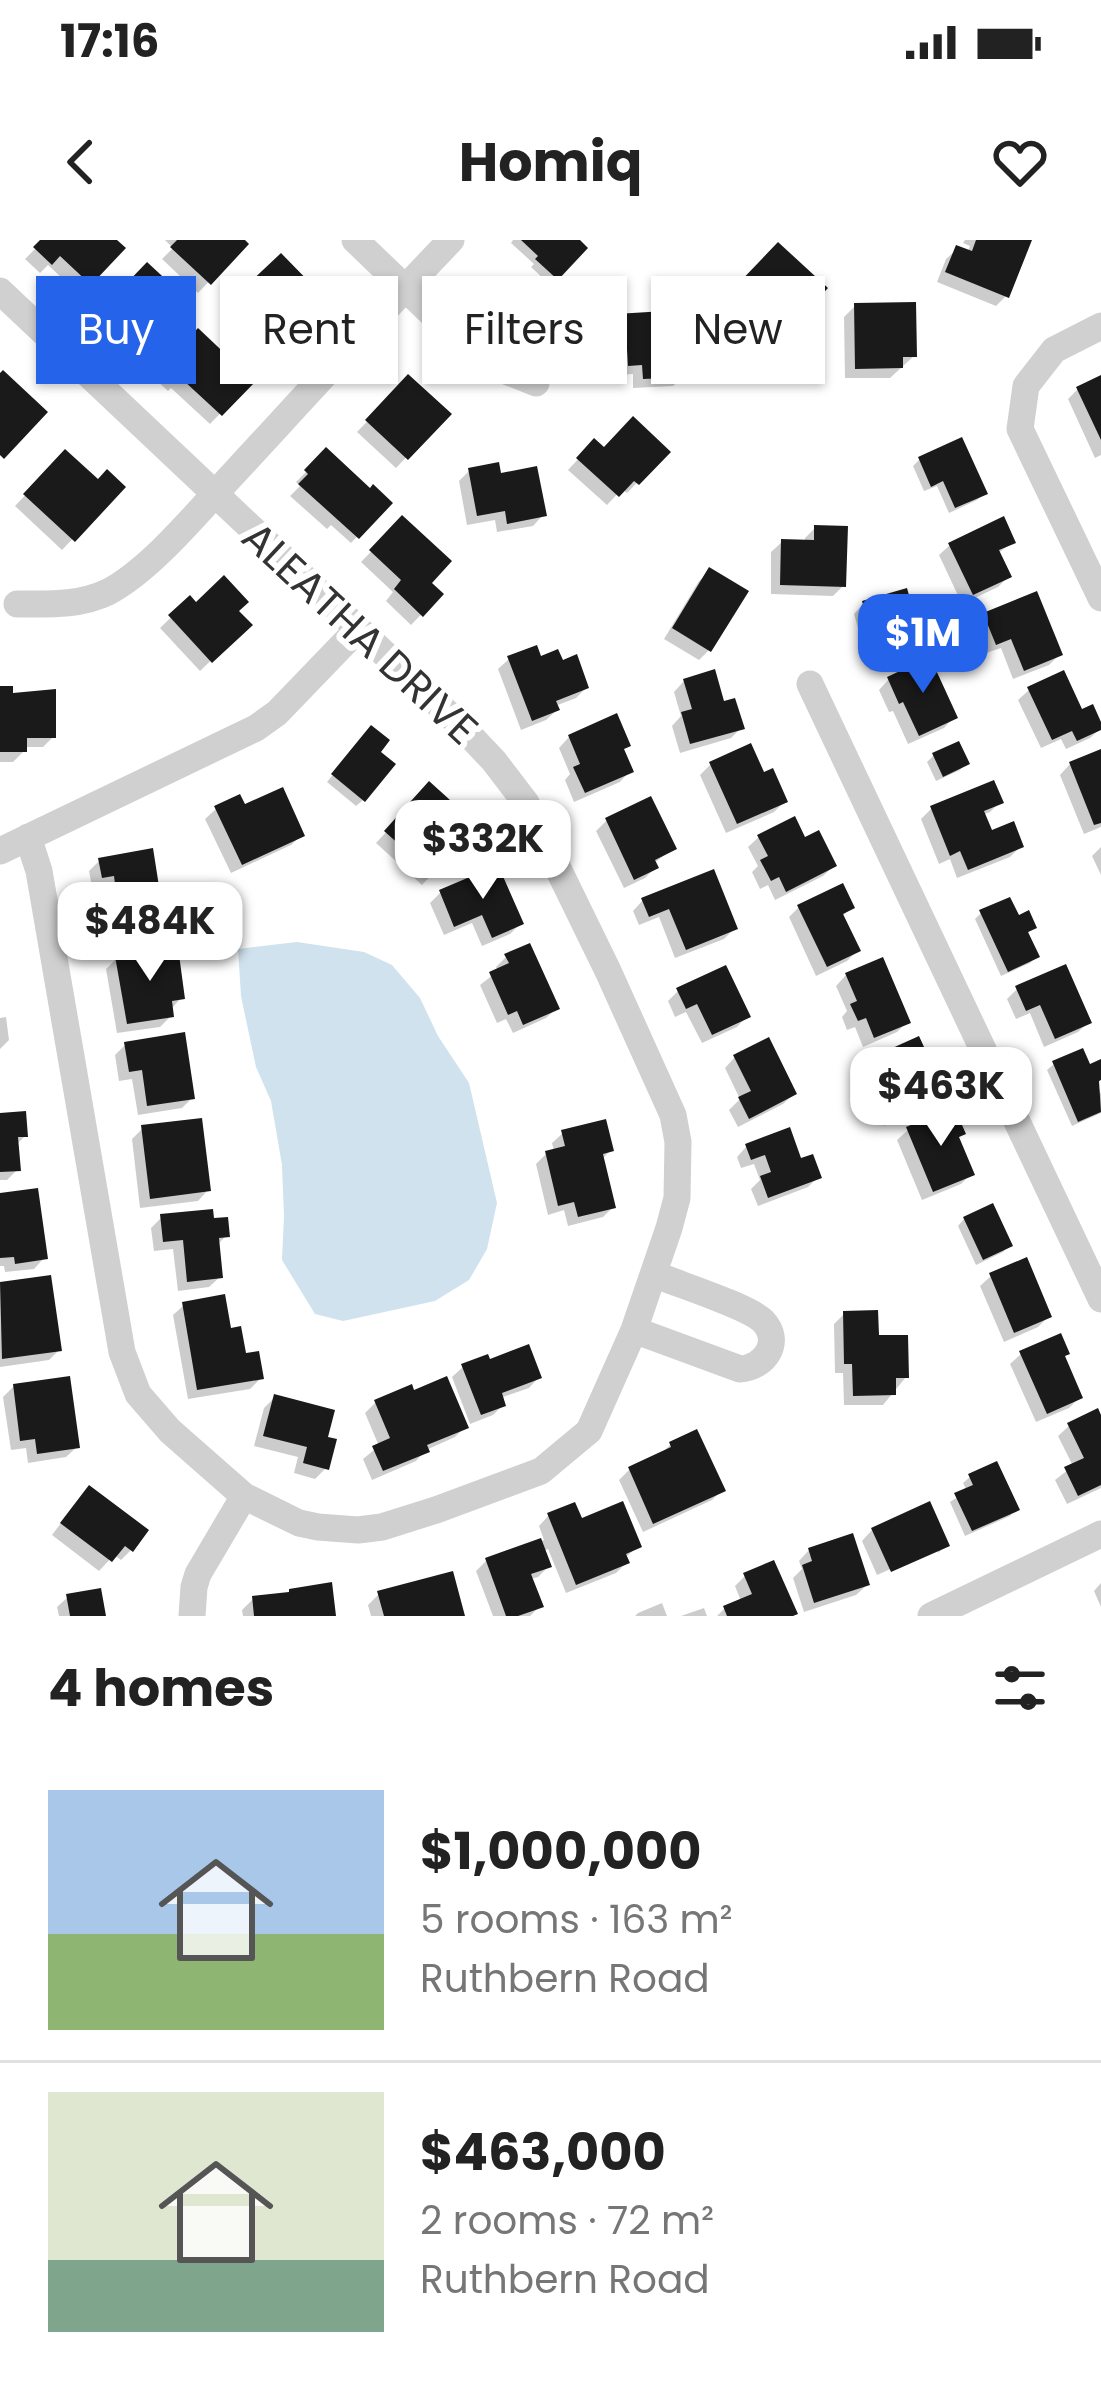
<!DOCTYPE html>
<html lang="en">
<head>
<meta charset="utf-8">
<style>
	:root { --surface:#fff; --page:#f6f6f6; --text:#222; --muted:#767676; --line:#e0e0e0; --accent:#2563eb }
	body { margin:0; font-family:Poppins,sans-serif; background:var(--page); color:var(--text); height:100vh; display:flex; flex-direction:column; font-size:45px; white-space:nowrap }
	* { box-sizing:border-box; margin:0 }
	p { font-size:39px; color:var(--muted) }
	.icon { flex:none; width:66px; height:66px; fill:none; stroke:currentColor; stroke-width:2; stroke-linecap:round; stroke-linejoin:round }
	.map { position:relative; height:1376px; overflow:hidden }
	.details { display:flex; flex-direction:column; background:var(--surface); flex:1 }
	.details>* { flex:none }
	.top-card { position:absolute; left:36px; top:36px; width:1029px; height:108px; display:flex; gap:24px }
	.price { position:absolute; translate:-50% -102px; padding:0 27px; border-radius:24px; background:#fff; color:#222; font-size:39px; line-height:78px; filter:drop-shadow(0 3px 6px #0008) }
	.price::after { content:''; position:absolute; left:50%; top:72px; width:36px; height:27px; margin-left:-18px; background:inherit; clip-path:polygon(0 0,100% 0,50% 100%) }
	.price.on { background:var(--accent); color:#fff }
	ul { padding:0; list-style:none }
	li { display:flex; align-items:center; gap:36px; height:300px; padding:0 48px }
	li+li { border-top:3px solid var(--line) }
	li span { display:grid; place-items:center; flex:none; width:336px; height:240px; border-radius:0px; color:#555 }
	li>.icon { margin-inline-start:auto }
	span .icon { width:144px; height:144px; fill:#fffc; stroke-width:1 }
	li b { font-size:51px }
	h2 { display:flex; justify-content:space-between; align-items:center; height:144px; padding:0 48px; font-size:51px }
	.tag { padding:0 42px; border-radius:0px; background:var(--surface); box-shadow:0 3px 9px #0004; font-size:42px; line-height:108px }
	.tag.on { background:var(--accent); color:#fff }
	.status { display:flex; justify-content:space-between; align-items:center; height:84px; padding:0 60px; background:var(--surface); direction:ltr }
	.status svg { height:33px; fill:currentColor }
	header { display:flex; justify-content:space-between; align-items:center; height:156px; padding:0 48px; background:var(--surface); font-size:54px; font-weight:700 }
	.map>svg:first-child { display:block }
	.water { fill:#cfe2ee }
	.shadow { fill:#0003 }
	.building { fill:#1a1a1a }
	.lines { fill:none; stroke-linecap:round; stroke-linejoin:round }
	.minor { stroke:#d0d0d0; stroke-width:27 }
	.labels { text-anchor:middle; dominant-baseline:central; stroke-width:12; stroke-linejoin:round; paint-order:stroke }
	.street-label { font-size:42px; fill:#333; stroke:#fff }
</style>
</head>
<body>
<div class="status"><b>17:16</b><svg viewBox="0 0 49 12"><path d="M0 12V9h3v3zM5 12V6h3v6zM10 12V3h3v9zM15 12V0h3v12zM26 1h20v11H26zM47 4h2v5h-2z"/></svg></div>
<header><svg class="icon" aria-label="back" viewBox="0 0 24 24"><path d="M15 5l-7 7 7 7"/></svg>Homiq<svg class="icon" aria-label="heart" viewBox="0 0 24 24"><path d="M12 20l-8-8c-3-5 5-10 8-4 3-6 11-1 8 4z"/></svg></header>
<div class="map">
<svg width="1101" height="1376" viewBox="0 0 1101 1376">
	<rect width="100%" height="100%" fill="#fff"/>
	<path class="water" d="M297 702 364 712 392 725 420 758 438 796 469 843 497 963 487 1009 469 1040 435 1061 343 1081 315 1074 282 1020 284 976 282 925 271 861 256 827 241 756 238 709Z"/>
	<path class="shadow" d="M44 0H113L122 9 79 54 48 25 40 33 25 19Z
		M165 0H241L245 4 198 53 162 19 173 8Z
		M513 0H575L584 8 549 44 531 27 534 24 511 3Z
		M965 0H1029L1006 56 996 66 937 42 946 19 957 9 967 13 970 6 963 3Z
		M778 6 823 48 782 91 762 73 751 83 726 60Z
		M281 17 316 53 269 97 235 61Z
		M147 26 162 55 180 72 134 120 93 82Z
		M855 66 914 116 890 138H845L844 77Z
		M618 77 664 102 683 136 673 146 633 148V134L619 135 617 102 608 103 607 87Z
		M199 92 251 142 210 184 171 148 168 151 154 138Z
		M409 138 447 175 396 228 357 192Z
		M1101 139V215L1095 218 1068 159 1078 149Z
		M594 202 604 211 667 212 627 253 622 249 607 265 568 230Z
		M327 211 370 252 389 263 351 303 331 285 327 289 290 256 300 246 296 242Z
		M65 213 98 243 122 247 62 310 15 266Z
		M919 220 984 254 977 260 949 273 937 246 924 251 913 226Z
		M469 231 499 236 543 275 533 286 497 292 495 280 467 285 459 241Z
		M403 279 428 343 440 355 411 385 386 361 393 352 361 322Z
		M815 288 843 346 833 356 771 354V312L782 302H805V298Z
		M1013 302 997 314 1008 337 998 347 962 364 939 315 950 305Z
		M710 331 709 410 699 420 664 399 699 341Z
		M190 359 196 366 235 372 248 385 200 431 160 388Z
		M864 363 915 387 908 394 912 410 902 420 870 430 854 374Z
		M985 375 1060 414 1049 425 1013 439 1001 408 986 413 975 386Z
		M509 419 539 420 586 448 576 458 555 466 557 470 546 480 521 490 498 429Z
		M889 439 954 477 944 488 908 504 893 471 889 472 879 450Z
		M684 441 722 464 741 488 731 498 680 513 672 486 681 476 674 452Z
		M0 449 53 497 43 507H24V511L13 522H0Z
		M1029 450 1080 473 1101 488 1090 498 1066 509 1061 499 1041 508 1018 460Z
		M365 495 377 512 363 560 356 566 327 542Z
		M569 497 621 511 630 531 620 542 574 562 565 540 570 534 559 508Z
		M1101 512V587L1084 594 1060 535 1070 524Z
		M934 515 966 523 960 530 936 541 927 522Z
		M711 524 763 536 784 562 774 572 726 593 700 535Z
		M429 546 436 571 457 590 472 592 422 645 376 603Z
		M1000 562 990 572 982 575 990 594 1021 606 1010 617 957 638 950 619 939 624 921 579 931 569Z
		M244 568 302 595 291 605 231 633 205 579 216 569Z
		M606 581 674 608 654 623 656 627 645 638 624 648 596 591Z
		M759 597 804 601 834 626 823 636 775 660 768 645 760 649 752 632 758 626 748 607Z
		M1101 607V635L1092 616Z
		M100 620 160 670 150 681 94 690 90 668 100 658 106 657 104 645 92 647 89 631Z
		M440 653 520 684 510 694 482 706 472 683 444 695 430 663Z
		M643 660 734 689 724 699 675 718 659 677 639 685 633 671Z
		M799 667H851L842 677 857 711 847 721 816 736 789 677Z
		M981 673 1018 679 1034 687 1026 695 1036 717 1030 723 1001 736 975 679Z
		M506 717 557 768 546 778 513 793 506 779 497 783 480 745 498 731 496 727Z
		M116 719 182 757 172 768 171 776 160 787 117 793 106 729Z
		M846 735 907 782 897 792 863 807 855 787 847 790 842 777 847 771 836 746Z
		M1017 749 1089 782 1078 792 1044 807 1030 773 1016 779 1007 759Z
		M678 751 747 776 737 787 702 803 686 772 675 777 668 761Z
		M6 777 9 800 0 809V778Z
		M126 804 192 858 182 868 138 875 132 839 119 841 115 815Z
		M735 817 794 854 783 864 738 887 729 870 740 859 725 828Z
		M926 819 909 832 923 863 912 873 884 886 860 831 870 821Z
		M1054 824 1101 829V839L1097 844 1101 854V873L1072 886 1047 830Z
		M0 876 25 896 16 905 18 929 7 940H0Z
		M143 888 208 950 198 961 140 968 132 899Z
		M908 890 956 899 971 934 961 944 922 960 897 900Z
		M563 893 611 910 602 919 613 967 603 977 568 986 564 970 548 975 536 924 546 914 554 911 552 903Z
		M747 906 799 921 818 937 808 947 758 966 751 949 760 940 754 924 741 928 737 917Z
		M0 956 44 1018 34 1029 5 1032 4 1026H0Z
		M162 977 211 982 227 995 216 1006 220 1037 209 1047 178 1051 173 1009 154 1011 151 988Z
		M964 979 1010 1005 1003 1012 976 1025 958 986Z
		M991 1036 1049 1076 1038 1087 1004 1102 980 1046Z
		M49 1038 59 1110 49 1120 0 1127V1045Z
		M184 1065 229 1091 261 1138 250 1149 188 1159 173 1075Z
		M844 1074 876 1098 906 1137 883 1165H844L843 1133H835L834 1084Z
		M1021 1114 1062 1118 1080 1157 1069 1168 1036 1182 1010 1124Z
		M463 1127 539 1137 529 1148 500 1158 503 1165 493 1175 470 1184 452 1137Z
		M14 1146 77 1207 66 1217 28 1223 26 1208 11 1210 3 1157Z
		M275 1157 324 1199 326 1228 315 1239 294 1233 298 1217 254 1206 264 1168Z
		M376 1162 465 1187 455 1197 426 1210 416 1221 372 1240 363 1219 379 1206 365 1173Z
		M1101 1182V1248L1067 1264 1055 1240 1073 1226 1058 1196 1069 1186Z
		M671 1204 722 1250 712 1260 643 1292 619 1240 629 1230 661 1214Z
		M970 1237 1016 1269 1010 1276 965 1296 950 1262 967 1251 963 1243Z
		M79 1259 131 1310 121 1320 114 1315 99 1331 52 1295Z
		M549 1275 580 1282 638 1306 625 1318 626 1323 616 1333 566 1353 548 1309 543 1311 549 1326 538 1337 530 1339 540 1366 530 1376H493L476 1331 486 1321 544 1300 539 1286Z
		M872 1290 946 1305 938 1313V1308L877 1335 862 1301Z
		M809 1310 867 1345 856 1355 804 1372 793 1338 802 1329 799 1321Z
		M745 1336 791 1376H717L724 1369 741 1361 735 1346Z
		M1101 1343V1367L1094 1351Z
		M379 1354 462 1376H371L368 1365Z
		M68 1357 103 1376H59L57 1367Z
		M253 1359 333 1376H243L242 1370Z
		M662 1363 667 1376H635L638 1373Z
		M704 1368 707 1376H681Z"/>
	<path class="building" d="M40 0H117L126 8 91 45 60 16 52 25 33 7Z
		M177 0H245L249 4 211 45 170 7Z
		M521 0H580L588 8 558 40 535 19 538 16Z
		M976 0H1032L1009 58 945 32 956 5 972 11Z
		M778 2 828 48 795 83 774 64 763 75 734 48Z
		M281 13 320 53 282 89 243 49Z
		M147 22 174 47 167 55 184 72 147 112 101 70Z
		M916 62 917 117H903V128L855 129 854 63Z
		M665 71 667 99 684 97 686 137 643 139 642 125 628 126 626 93 618 94 616 74Z
		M198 88 255 142 222 176 183 140 180 143 162 126Z
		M3 130 48 172 4 219 0 215V133Z
		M408 134 452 174 408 220 365 180Z
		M1101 135V200L1076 147Z
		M633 176 671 212 639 245 634 241 619 257 576 218 594 198 604 207Z
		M962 197 988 254 955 268 943 241 931 247 918 217Z
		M326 207 370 248 373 244 393 263 359 299 298 244 308 234 304 230Z
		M65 209 98 239 107 229 126 247 75 302 23 254Z
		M499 222 501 233 537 226 547 276 507 284 505 271 477 276 468 228Z
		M402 275 452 321 432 343 444 354 423 377 394 349 401 340 369 310Z
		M1004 276 1016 303 999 310 1012 337 973 355 948 303Z
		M814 285 848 286 846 347 780 345 781 299 814 300Z
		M709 327 749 351 711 412 672 388Z
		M224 335 249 362 239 371 253 385 212 423 168 375 190 355 196 362Z
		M907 348 918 388 910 390 916 411 880 421 862 361Z
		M1037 351 1063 415 1024 431 1011 399 996 405 983 373Z
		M537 405 541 416 558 409 563 420 577 414 589 448 556 461 560 470 532 481 507 416Z
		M930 417 958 478 919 496 903 462 899 464 887 437Z
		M715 429 724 461 735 458 745 489 690 504 681 472 692 469 683 439Z
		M1064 430 1082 469 1093 464 1101 482V490L1077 501 1072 491 1052 500 1027 447Z
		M0 446H13V453L56 449V498H27V512H0Z
		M617 473 631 506 624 509 634 532 585 553 573 527 580 524 568 495Z
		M371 485 390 500 381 512 396 524 365 562 331 534Z
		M959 501 970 524 943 537 932 513Z
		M751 503 764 532 773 528 788 562 737 584 709 522Z
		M1101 509V583L1094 585 1069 522Z
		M994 540 1004 563 984 571 992 590 1014 581 1024 607 968 630 960 611 950 616 930 566Z
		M429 541 450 560 440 571 457 586 463 580 476 591 435 636 384 591Z
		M283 547 305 596 242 625 214 566 240 554 245 564Z
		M651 556 677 609 655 620 659 628 634 640 605 578Z
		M795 576 805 597 819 590 837 626 786 652 779 637 771 641 760 620 768 616 757 595Z
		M153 608 163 672 103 682 99 655 116 652 114 636 102 638 98 618Z
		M498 625 524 684 492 698 482 675 454 687 439 650Z
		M714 629 738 689 686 710 669 669 649 677 641 658Z
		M843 643 855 668 843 674 861 711 827 727 797 665Z
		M1010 657 1019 675 1029 670 1037 688 1028 692 1040 717 1008 732 979 670Z
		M530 703 560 769 523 785 517 771 508 775 489 732 509 723 504 714Z
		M178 707 185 759 172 761 174 777 127 784 115 716Z
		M883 717 911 783 874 798 866 778 858 781 850 764 857 761 845 733Z
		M1066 724 1092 783 1055 799 1040 765 1026 771 1015 746Z
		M726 725 751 777 712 795 697 764 686 769 676 748Z
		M185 792 195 859 147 866 142 830 129 832 124 802Z
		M919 796 930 820 910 828 926 864 895 878 868 819Z
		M769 797 797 854 749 879 738 857 751 851 733 815Z
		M1083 808 1090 824 1101 819V840L1099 841 1101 872 1078 882 1052 821Z
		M954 867 966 894 959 897 975 935 933 952 906 887Z
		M26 871 28 897H18L21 931 0 932V873Z
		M202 878 211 951 150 959 141 885Z
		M606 879 614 911 603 914 616 968 578 977 574 962 558 966 545 911 565 906 561 890Z
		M790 887 801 918 813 914 822 938 768 958 760 936 771 932 765 915 751 920 745 904Z
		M38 948 48 1019 15 1024 14 1017 0 1018V953Z
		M993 963 1013 1006 983 1020 963 977Z
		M213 969 214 978 228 977 230 997 219 998 223 1038 187 1042 183 1000 163 1002 160 974Z
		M1027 1017 1052 1077 1014 1093 989 1033Z
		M51 1035 62 1111 2 1119 0 1042Z
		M225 1054 231 1088 241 1086 246 1113 259 1111 264 1139 197 1150 182 1062Z
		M878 1070 879 1095H908L909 1138H896V1155L853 1156 852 1124H844L843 1071Z
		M1061 1093 1070 1114 1065 1116 1083 1158 1047 1174 1019 1111Z
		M529 1104 542 1138 502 1153 506 1166 481 1175 461 1124 488 1114 490 1119Z
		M70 1136 80 1208 37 1214 35 1199 20 1201 13 1144Z
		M447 1136 469 1188 427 1205 430 1212 383 1231 372 1206 390 1198 374 1160 412 1144 414 1150Z
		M274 1154 335 1170 328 1197 337 1199 329 1230 303 1223 307 1207 263 1196Z
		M1098 1168 1101 1175V1245L1078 1256 1064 1227 1084 1218 1067 1183Z
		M697 1189 726 1251 653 1284 628 1227 671 1207 669 1202Z
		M997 1221 1020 1270 972 1291 954 1253 973 1245 968 1234Z
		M89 1245 149 1290 133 1312 125 1306 112 1322 60 1283Z
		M623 1261 642 1307 626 1314 630 1323 576 1345 547 1273 575 1262 582 1278Z
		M930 1261 950 1306 891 1332 871 1288Z
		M853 1293 870 1345 814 1363 802 1325 812 1321 808 1308Z
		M541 1298 552 1327 531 1334 544 1367 518 1376H506L485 1318Z
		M774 1320 798 1374 793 1376H727L723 1366 752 1354 743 1333Z
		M453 1331 465 1376H384L377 1351Z
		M332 1342 336 1376H254L252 1356 289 1352V1349Z
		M101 1348 106 1376H70L66 1354Z"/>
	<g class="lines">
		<path class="minor" d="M355 0 481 121 536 143
			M0 51 459 484 494 521 526 563 608 731 673 875 678 902 677 958 669 988 634 1090 589 1191 541 1231 436 1270 382 1287 358 1290 318 1287 299 1283 244 1256 170 1191 138 1154 122 1112 39 631 28 597
			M1101 86 1054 110 1026 146 1020 189 1101 358
			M17 364C48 364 79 366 108 352 152 329 201 268 236 231 307 154 378 76 451 0
			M810 444 1101 1059
			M0 611 256 488 277 473 357 390
			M634 1090 740 1129C764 1128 783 1102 763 1081 748 1066 677 1044 654 1034
			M192 1376 194 1347 198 1334 244 1256
			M931 1376 1101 1294"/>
	</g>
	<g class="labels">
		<g class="street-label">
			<text transform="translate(360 393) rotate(43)">ALEATHA DRIVE</text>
		</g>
	</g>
</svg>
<b class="price on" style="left:923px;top:456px">$1M</b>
<b class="price" style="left:483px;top:662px">$332K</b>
<b class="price" style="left:150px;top:744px">$484K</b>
<b class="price" style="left:941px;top:909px">$463K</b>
<div class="top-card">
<a class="tag on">Buy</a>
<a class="tag">Rent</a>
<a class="tag">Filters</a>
<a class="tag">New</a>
</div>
</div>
<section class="details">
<h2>4 homes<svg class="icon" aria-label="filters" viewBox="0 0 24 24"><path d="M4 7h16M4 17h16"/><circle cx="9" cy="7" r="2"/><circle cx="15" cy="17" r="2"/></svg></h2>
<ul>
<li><span style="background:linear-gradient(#a9c7e8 60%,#8fb573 0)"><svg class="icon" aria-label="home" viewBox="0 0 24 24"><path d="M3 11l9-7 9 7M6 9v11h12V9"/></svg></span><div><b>$1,000,000</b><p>5 rooms · 163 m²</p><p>Ruthbern Road</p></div></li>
<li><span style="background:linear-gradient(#dfe7d0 70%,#7fa58c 0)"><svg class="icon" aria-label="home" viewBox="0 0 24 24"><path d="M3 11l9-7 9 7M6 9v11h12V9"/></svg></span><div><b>$463,000</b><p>2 rooms · 72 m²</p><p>Ruthbern Road</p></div></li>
</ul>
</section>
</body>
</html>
